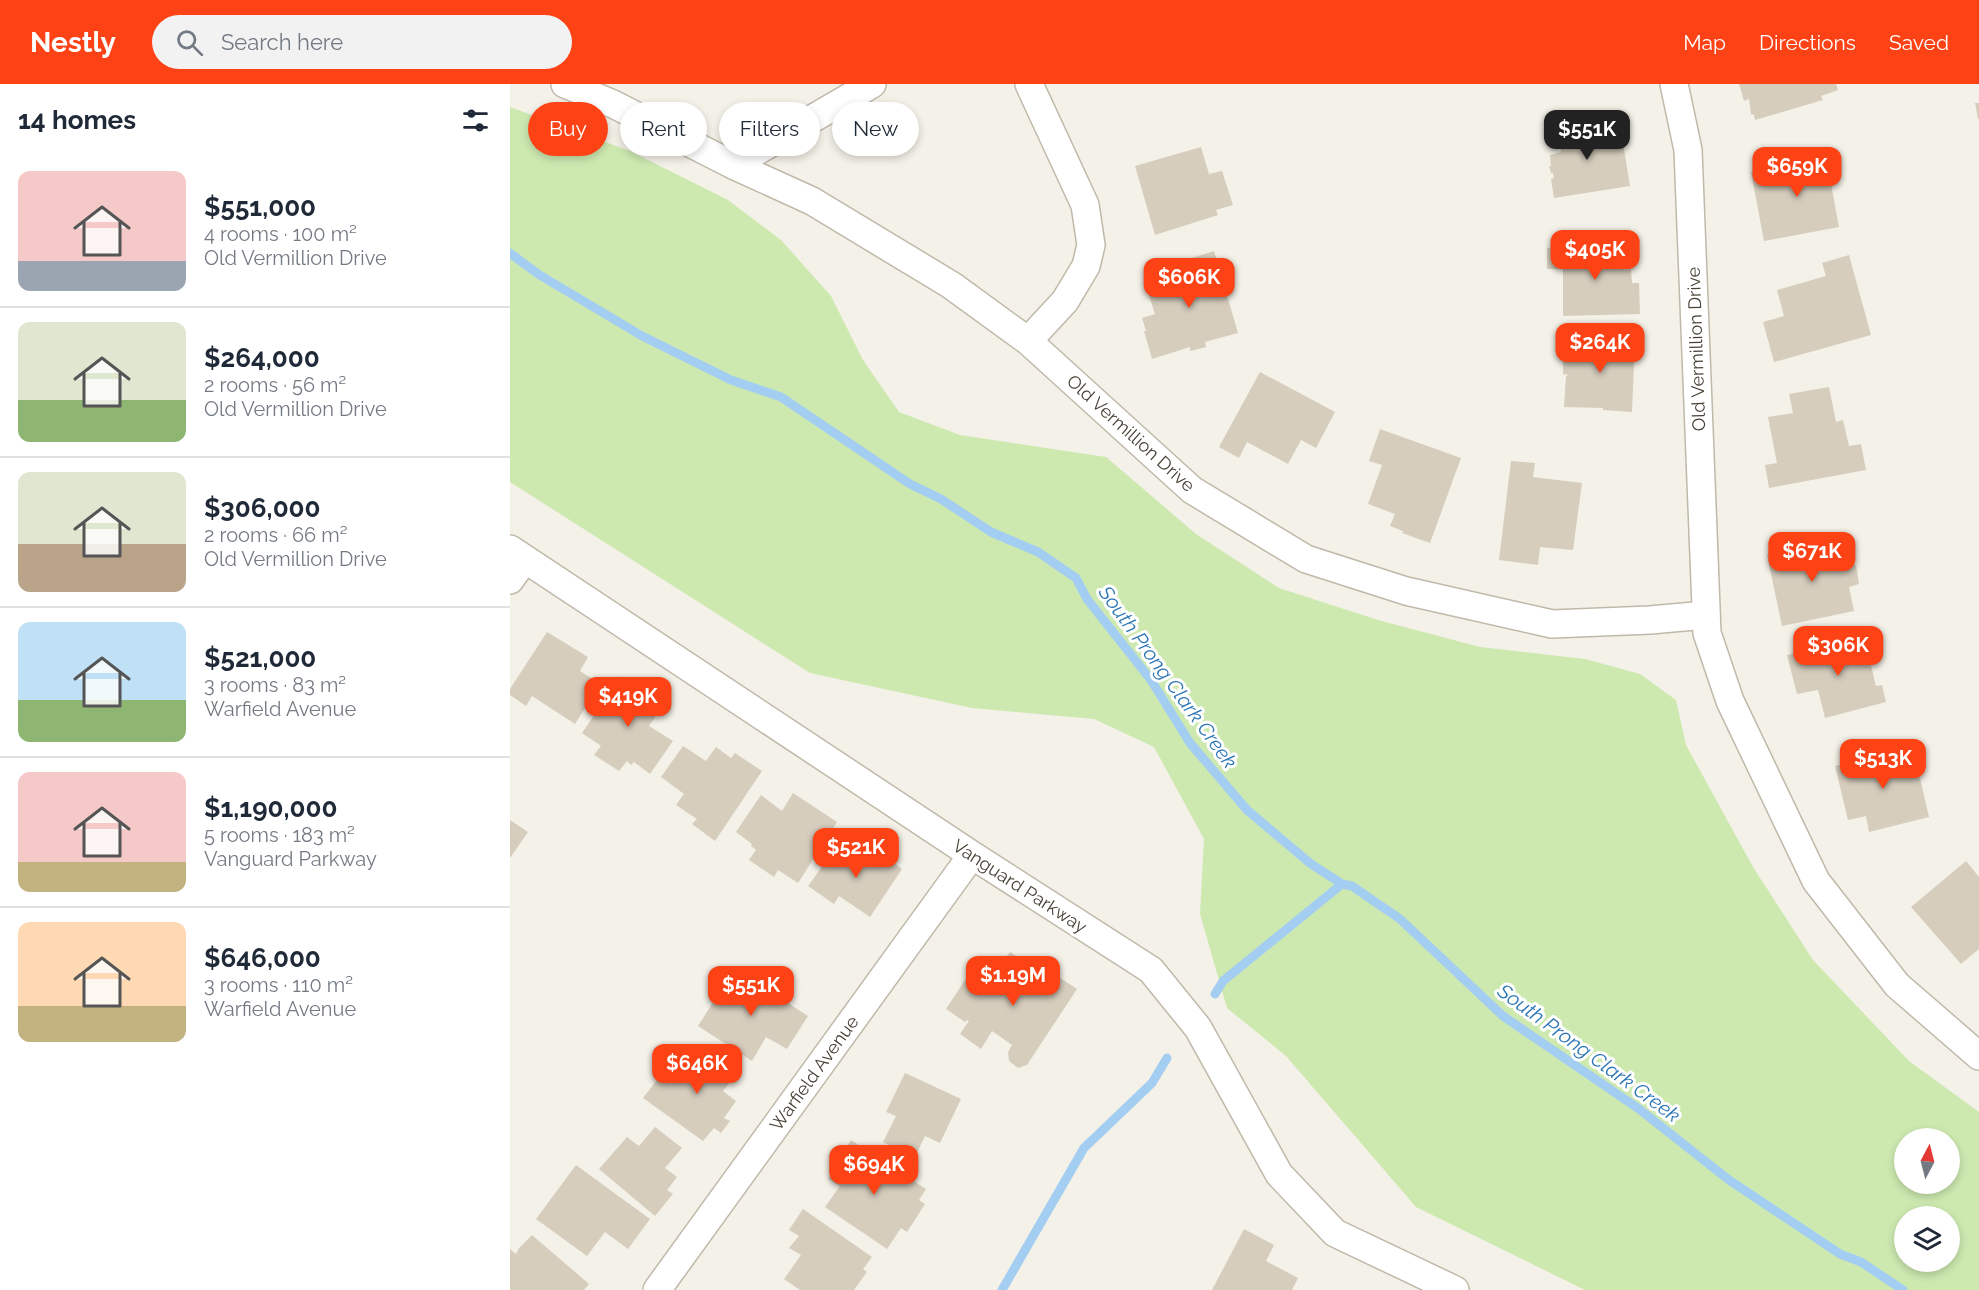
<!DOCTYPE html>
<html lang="en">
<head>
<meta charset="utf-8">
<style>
	:root { --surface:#fff; --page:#f2f2f3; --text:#1f2937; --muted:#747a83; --line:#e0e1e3; --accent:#fd4316 }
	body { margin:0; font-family:Raleway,sans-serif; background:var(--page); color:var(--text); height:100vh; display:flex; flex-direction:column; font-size:22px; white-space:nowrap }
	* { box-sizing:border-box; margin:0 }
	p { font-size:20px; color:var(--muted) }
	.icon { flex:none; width:33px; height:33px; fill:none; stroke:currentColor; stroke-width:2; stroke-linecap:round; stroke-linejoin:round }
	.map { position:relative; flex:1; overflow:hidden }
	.drawer { display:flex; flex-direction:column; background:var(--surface); width:510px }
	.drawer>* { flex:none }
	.hud { position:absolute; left:18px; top:18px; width:570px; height:54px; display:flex; gap:12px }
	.needle { width:39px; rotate:7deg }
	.buttons { position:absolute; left:1384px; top:1044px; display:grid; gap:12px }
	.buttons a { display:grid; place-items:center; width:66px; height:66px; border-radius:50%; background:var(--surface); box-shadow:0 3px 9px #0003; font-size:30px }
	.price { position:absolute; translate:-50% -51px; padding:0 14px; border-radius:12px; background:var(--accent); color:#fff; font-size:20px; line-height:39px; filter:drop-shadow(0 2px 3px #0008) }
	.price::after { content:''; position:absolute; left:50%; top:36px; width:18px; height:14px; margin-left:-9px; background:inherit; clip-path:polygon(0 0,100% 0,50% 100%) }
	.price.current { background:#222; color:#fff }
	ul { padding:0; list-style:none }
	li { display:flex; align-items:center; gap:18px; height:150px; padding:0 18px }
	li+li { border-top:2px solid var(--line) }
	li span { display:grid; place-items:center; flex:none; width:168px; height:120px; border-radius:12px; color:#555 }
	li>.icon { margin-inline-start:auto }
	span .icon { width:72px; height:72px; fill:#fffc; stroke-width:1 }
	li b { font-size:26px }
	h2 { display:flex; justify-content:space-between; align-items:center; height:72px; padding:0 18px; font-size:26px }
	.tag { padding:0 21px; border-radius:27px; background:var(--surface); box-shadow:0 3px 9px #0003; font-size:21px; line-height:54px }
	.tag.current { background:var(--accent); color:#fff }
	header { display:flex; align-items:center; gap:36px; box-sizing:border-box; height:84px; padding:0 30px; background:var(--accent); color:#fff }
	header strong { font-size:28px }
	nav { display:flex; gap:33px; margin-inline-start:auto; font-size:21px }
	.search { width:420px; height:54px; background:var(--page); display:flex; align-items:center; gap:15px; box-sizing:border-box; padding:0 21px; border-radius:33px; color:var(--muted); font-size:22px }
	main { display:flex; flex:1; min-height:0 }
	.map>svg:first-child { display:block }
	.green { fill:#cde9b0; fill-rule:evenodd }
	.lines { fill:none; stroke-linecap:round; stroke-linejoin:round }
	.stream { stroke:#a4cef1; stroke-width:9 }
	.building { fill:#d6cdbd }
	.street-casing { stroke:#c0b9aa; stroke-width:30 }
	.street { stroke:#fff; stroke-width:27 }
	.labels { text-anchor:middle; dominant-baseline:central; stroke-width:6; stroke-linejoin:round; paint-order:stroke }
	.street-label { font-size:18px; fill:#484236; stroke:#fff }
	.water-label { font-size:20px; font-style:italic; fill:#2d76b6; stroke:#fff }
</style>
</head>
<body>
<header>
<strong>Nestly</strong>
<div class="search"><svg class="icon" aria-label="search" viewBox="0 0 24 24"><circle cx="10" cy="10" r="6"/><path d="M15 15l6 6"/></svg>Search here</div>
<nav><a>Map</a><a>Directions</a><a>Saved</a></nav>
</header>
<main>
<section class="drawer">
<h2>14 homes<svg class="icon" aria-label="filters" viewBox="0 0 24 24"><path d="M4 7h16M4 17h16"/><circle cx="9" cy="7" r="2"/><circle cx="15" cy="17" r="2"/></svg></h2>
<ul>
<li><span style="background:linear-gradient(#f6c9c9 75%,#9aa5b1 0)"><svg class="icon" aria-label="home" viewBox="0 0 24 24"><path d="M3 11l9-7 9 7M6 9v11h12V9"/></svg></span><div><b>$551,000</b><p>4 rooms · 100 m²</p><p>Old Vermillion Drive</p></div></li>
<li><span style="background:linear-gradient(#dfe7d0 65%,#8fb573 0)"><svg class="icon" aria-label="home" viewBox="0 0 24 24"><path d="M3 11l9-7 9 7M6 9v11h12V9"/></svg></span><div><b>$264,000</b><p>2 rooms · 56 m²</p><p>Old Vermillion Drive</p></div></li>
<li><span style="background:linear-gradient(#dfe7d0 60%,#b9a48a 0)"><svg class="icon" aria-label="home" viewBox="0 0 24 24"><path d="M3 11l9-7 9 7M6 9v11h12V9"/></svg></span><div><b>$306,000</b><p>2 rooms · 66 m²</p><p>Old Vermillion Drive</p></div></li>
<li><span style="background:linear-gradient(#bfe0f5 65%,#8fb573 0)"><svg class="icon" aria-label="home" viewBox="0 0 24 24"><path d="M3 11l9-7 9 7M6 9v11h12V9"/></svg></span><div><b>$521,000</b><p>3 rooms · 83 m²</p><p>Warfield Avenue</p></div></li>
<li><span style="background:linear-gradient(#f6c9c9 75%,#c2b280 0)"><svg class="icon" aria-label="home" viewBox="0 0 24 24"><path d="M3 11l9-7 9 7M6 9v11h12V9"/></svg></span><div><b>$1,190,000</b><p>5 rooms · 183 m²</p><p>Vanguard Parkway</p></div></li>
<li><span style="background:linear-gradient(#ffd9b3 70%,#c2b280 0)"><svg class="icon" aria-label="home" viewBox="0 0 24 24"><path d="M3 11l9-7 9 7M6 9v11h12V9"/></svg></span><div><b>$646,000</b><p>3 rooms · 110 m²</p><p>Warfield Avenue</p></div></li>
</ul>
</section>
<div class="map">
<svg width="1469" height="1206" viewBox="0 0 1469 1206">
	<rect width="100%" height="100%" fill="#f4f1e8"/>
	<path class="green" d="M0 23 120 67 218 116 271 156 321 212 353 276 389 328 450 351 596 373 686 450 769 504 868 536 970 563 1075 575 1130 590 1166 616 1176 661 1243 783 1303 876 1399 977 1469 1028V1206H1075L906 1123 776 972 717 924 690 830 694 755 644 663 584 635 462 624 300 589 0 398ZM1395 1054H1440V1100H1395ZM1395 1132H1440V1178H1395Z"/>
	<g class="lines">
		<path class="stream" d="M0 169 28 190 132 252 221 296 271 313 400 400 431 415 481 448 528 468 566 494 577 515 641 596 680 659 737 726 801 780 832 800 842 802 890 835 993 932 1129 1025 1219 1096 1330 1170 1351 1178 1393 1206
			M705 910 713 897 832 800
			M492 1206 574 1064 642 999 657 974"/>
	</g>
	<path class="building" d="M1229 0H1326L1328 6 1311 12 1313 16 1245 36 1244 31 1241 30 1239 15 1234 17Z
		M1465 19H1469V35H1468Z
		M1094 34 1099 60 1113 59 1120 102 1044 114 1041 95 1044 94 1043 89H1041L1039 82H1041L1040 71 1051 68 1047 42Z
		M691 63 699 90 712 87 723 121 706 126 708 131 645 151 625 82Z
		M1324 72 1329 98 1321 100 1329 143 1254 157 1241 88Z
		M1111 159 1113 186 1121 185 1122 199H1129L1130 230 1053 232V185H1037V164Z
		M704 167 728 249 695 258 696 263 680 267V263L642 275 634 247H636L632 234 645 230 636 202 676 190 672 177Z
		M1339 171 1361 251 1264 278 1253 238 1274 232 1267 206 1316 192 1312 179Z
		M1059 254 1125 256 1122 328 1093 326V324L1054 323 1056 292 1059 291 1053 290V274H1059Z
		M750 288 825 328 806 364 791 356 778 380 737 358 729 374 709 363Z
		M1319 303 1326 338 1333 336 1339 362 1351 360 1356 386 1259 404 1255 381 1267 379 1258 333 1283 329 1279 310Z
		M870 345 951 374 920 459 892 449 893 447 880 442 885 430 858 420 872 381 859 377Z
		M1001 377 1025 379 1023 393 1072 399 1063 466 1030 463 1028 481 989 476Z
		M1328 456 1334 484 1346 481 1349 500 1339 503 1344 527 1272 542 1257 471Z
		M37 548 78 573 70 587 90 600 65 640 22 612 16 622 0 611V605Z
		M1354 553 1366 602 1372 601 1376 618 1315 634 1308 606 1287 610 1277 571Z
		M111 592 154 620 139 642 163 657 140 690 124 678 121 681 117 677 109 687 84 671 91 662 72 649Z
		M173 662 196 677 206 663 221 674 225 669 252 687 205 757 182 740 187 735 166 721 174 710 151 693Z
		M1403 664 1419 733 1359 748 1356 732 1338 736 1325 682Z
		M283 709 327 738 288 799 268 786 264 793 239 776 246 766 241 762 242 760 226 748 251 711 272 727Z
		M0 736 18 748 0 774Z
		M327 762 348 777 355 766 367 774 370 769 392 785 360 833 329 812 324 820 298 802Z
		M1456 777 1469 793V865L1451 880 1401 823Z
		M500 868 536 890 538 886 567 905 517 981 508 984 499 977 498 968 502 961 482 947 471 965 450 950 459 937 457 936 455 938 436 925 457 893 473 904Z
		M230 888 298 932 277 965 256 953 242 977 188 942 216 898 222 901Z
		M197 963 229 986 213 1007 226 1017 214 1034 220 1037 211 1049 204 1044 193 1057 133 1014 150 992 161 1000 175 980 182 984Z
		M395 989 451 1015 430 1059 415 1052 405 1073 373 1058 386 1032 376 1028Z
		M145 1043 172 1064 155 1084 167 1093 157 1106 163 1110 145 1132 89 1085 117 1053 129 1062Z
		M341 1056 416 1105 409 1116 415 1120 397 1148 391 1144 377 1165 315 1123 330 1102 318 1095 333 1074 331 1072Z
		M66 1081 140 1135 118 1165 95 1148 77 1172 26 1135Z
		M293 1125 362 1173 353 1185 357 1188 344 1206H290L274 1195 291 1171 279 1164 289 1152 279 1146Z
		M734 1145 764 1161 756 1177 788 1194 782 1206H702Z
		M22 1151 79 1200 74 1206H0V1165L6 1170 9 1164Z"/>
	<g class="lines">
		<defs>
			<path id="street" d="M55 0 103 20 223 81 302 117 441 201 518 257 682 406 796 475 896 507 1042 540 1140 536 1196 531
				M1164 0 1178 66 1197 549 1220 617 1306 797 1387 901 1469 972
				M223 81 362 0
				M518 257 555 217 576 182 581 161 575 121 519 0
				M0 465 462 771 641 886 688 944 769 1090 825 1149 945 1206
				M0 496 15 475
				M147 1206 462 771"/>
		</defs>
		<use href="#street" class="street-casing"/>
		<use href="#street" class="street"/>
	</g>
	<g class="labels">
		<g class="street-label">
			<text transform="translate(1186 265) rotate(-92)">Old Vermillion Drive</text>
			<text transform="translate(621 349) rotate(42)">Old Vermillion Drive</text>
			<text transform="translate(510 802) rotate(33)">Vanguard Parkway</text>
			<text transform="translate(304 989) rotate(-54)">Warfield Avenue</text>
		</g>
		<g class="water-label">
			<text transform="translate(658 593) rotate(54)">South Prong Clark Creek</text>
			<text transform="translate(1079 969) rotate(36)">South Prong Clark Creek</text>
		</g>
	</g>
</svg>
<div class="buttons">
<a><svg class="needle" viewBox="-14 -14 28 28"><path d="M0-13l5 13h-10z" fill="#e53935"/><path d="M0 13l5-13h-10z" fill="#747a83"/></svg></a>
<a><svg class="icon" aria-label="layers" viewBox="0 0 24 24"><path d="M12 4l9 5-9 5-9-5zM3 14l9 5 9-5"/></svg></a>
</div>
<b class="price current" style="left:1077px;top:77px">$551K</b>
<b class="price" style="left:1287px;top:114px">$659K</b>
<b class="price" style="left:1085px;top:197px">$405K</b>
<b class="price" style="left:679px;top:225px">$606K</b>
<b class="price" style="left:1090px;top:290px">$264K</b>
<b class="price" style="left:1302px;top:499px">$671K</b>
<b class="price" style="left:1328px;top:593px">$306K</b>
<b class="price" style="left:118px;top:644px">$419K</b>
<b class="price" style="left:1373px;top:706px">$513K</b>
<b class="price" style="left:346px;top:795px">$521K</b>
<b class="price" style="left:503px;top:923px">$1.19M</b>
<b class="price" style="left:241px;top:933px">$551K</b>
<b class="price" style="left:187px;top:1011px">$646K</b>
<b class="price" style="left:364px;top:1112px">$694K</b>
<div class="hud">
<a class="tag current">Buy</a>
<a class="tag">Rent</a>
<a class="tag">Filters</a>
<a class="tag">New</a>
</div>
</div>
</main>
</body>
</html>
